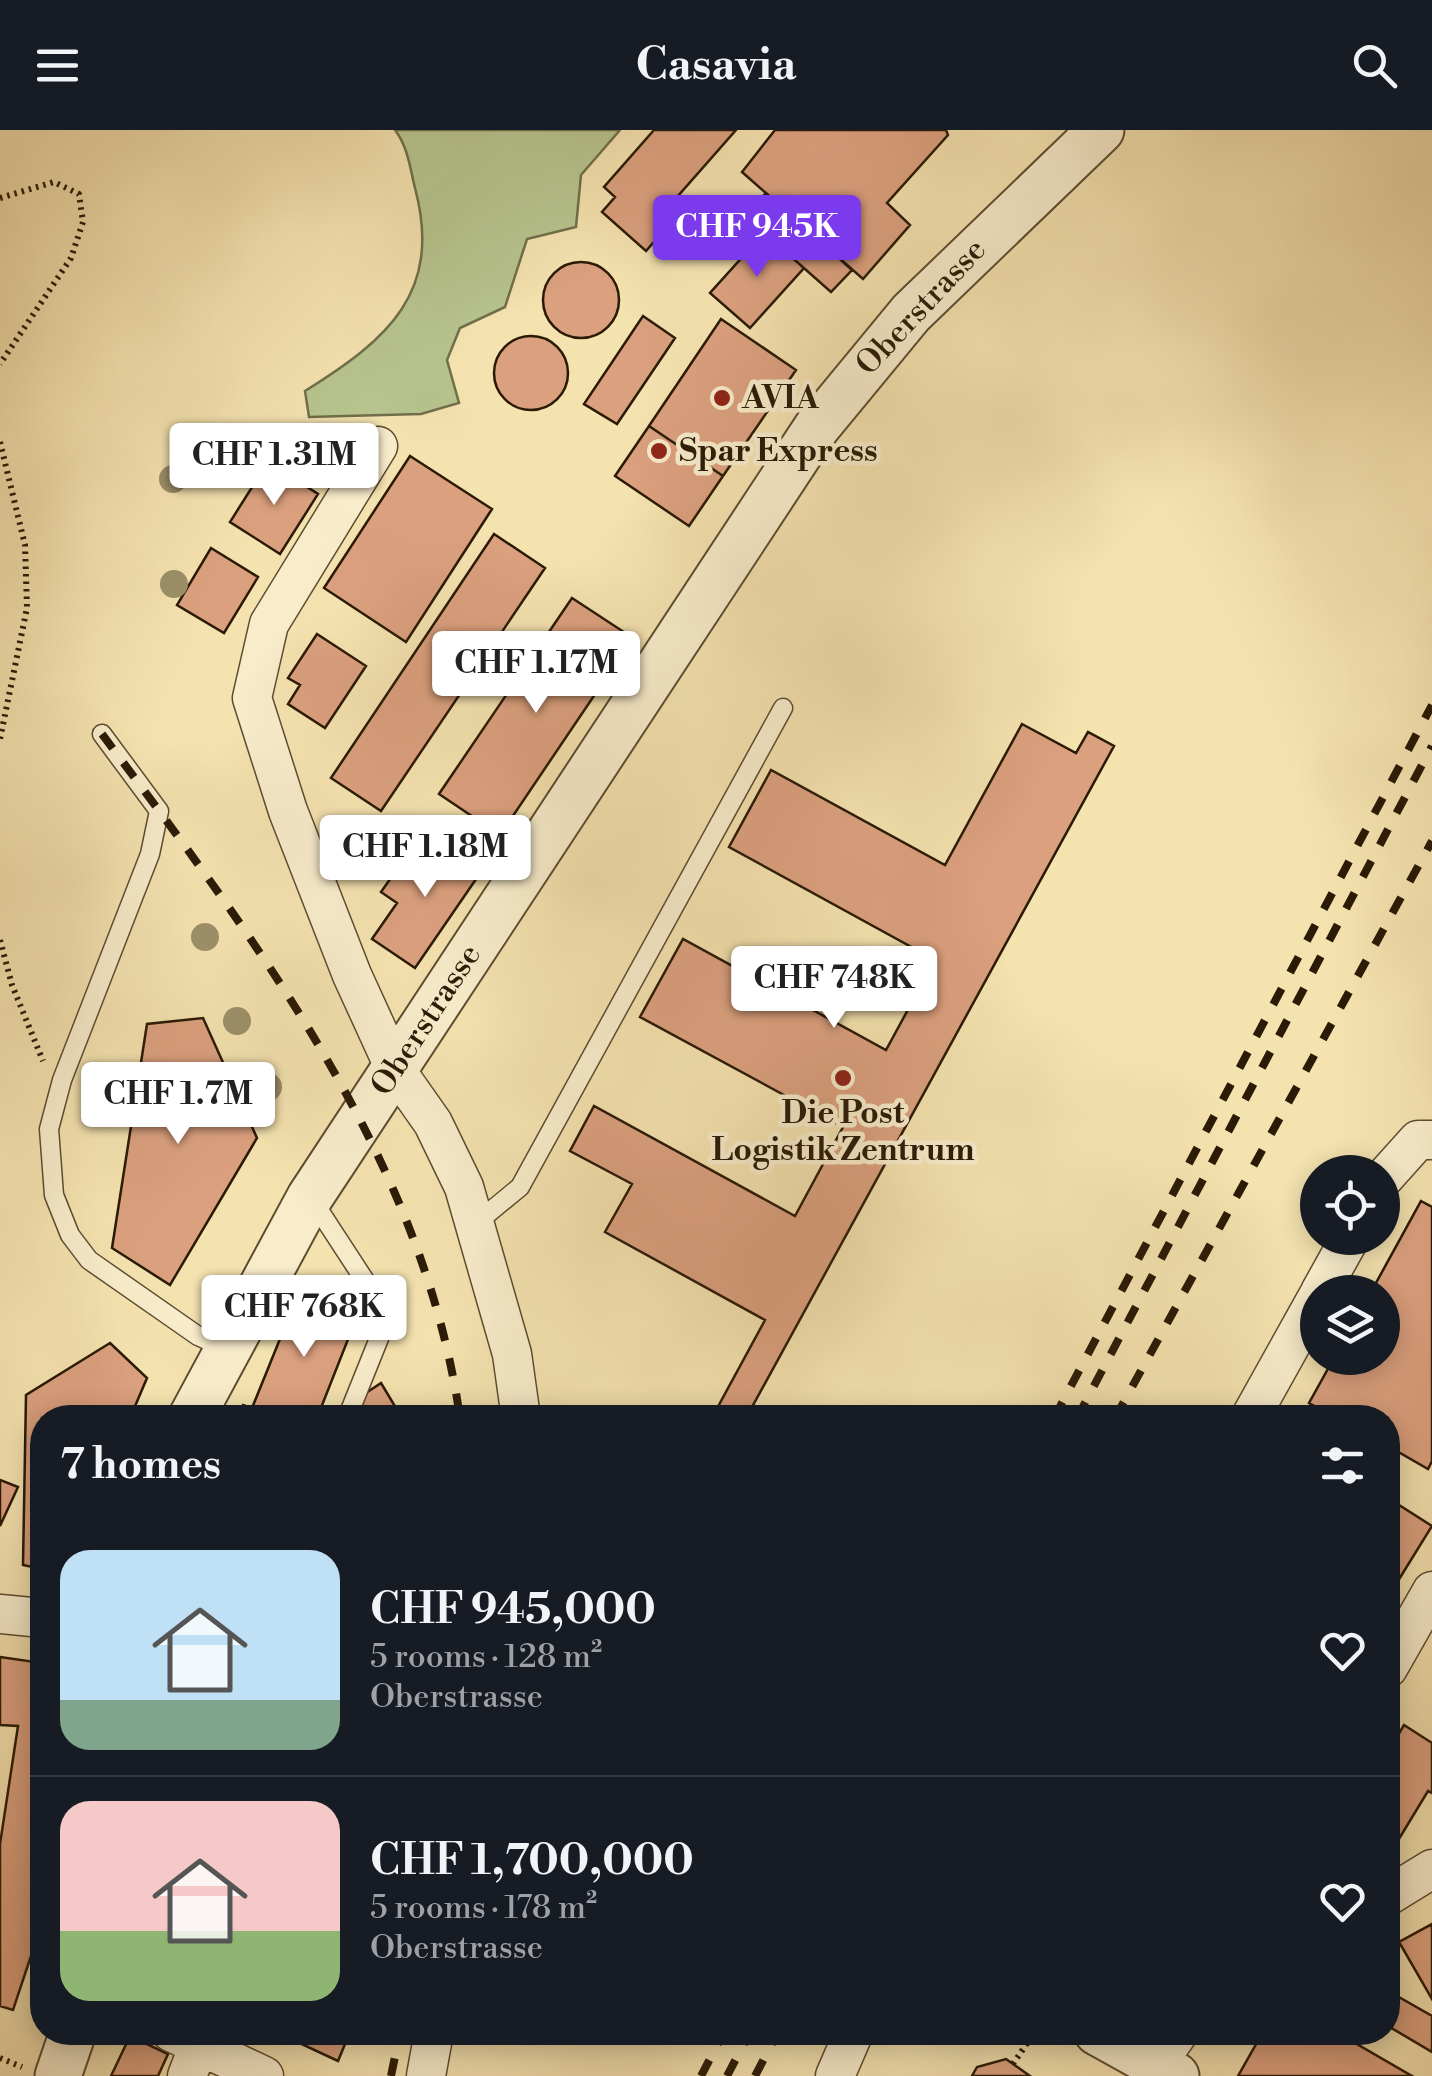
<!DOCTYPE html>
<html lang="en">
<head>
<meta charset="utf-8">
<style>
	:root { --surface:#171b24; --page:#20242c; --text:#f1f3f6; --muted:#9ea1a6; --line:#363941; --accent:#7c3aed }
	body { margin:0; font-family:"Libre Bodoni",serif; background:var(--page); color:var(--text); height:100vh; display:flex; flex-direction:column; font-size:38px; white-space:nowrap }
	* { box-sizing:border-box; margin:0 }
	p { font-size:32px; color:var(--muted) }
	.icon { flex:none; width:55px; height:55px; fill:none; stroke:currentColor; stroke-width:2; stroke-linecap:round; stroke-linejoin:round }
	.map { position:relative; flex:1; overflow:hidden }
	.details { position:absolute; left:30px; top:1275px; width:1370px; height:640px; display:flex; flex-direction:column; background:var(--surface); border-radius:40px; box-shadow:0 5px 25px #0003 }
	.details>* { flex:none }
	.fabs { position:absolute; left:1300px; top:1025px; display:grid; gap:20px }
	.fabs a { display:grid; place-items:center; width:100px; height:100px; border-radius:50%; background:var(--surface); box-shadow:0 5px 25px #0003; font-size:50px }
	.price { position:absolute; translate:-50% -85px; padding:0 22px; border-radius:10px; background:#fff; color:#222; font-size:32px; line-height:65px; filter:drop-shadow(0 2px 5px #0008) }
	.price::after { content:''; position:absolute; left:50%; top:60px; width:30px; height:22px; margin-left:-15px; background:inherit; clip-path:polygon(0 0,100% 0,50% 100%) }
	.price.current { background:var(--accent); color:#fff }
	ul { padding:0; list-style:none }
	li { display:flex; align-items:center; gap:30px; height:250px; padding:0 30px }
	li+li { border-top:2px solid var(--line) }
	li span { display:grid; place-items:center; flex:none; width:280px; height:200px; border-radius:30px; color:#555 }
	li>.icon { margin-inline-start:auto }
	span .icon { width:120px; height:120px; fill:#fffc; stroke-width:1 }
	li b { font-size:42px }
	h2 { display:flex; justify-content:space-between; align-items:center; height:120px; padding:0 30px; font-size:42px }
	header { display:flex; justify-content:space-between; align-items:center; height:130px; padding:0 30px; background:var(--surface); font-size:45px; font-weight:700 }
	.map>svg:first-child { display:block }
	.green { fill:#b7c48e; stroke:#706f4a; stroke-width:2.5 }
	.building { fill:#dba07e; stroke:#2a1a06; stroke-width:2.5 }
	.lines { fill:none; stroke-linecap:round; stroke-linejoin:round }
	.service-casing { stroke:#5c4c30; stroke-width:21 }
	.minor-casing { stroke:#5c4c30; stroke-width:41 }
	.tertiary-casing { stroke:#5c4c30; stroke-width:49 }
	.path { stroke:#2a1a06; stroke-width:6; stroke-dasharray:2.5 5; stroke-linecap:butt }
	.service { stroke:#f8eccb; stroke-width:18 }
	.minor { stroke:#f8eccb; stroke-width:38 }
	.tertiary { stroke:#f8eccb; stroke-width:45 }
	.rail { stroke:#2a1a06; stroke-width:8; stroke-dasharray:18 18; stroke-linecap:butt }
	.tree { fill:#9c9069 }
	.poi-dot { fill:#8f2418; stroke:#f8eccb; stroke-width:4 }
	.labels { text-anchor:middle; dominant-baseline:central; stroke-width:9; stroke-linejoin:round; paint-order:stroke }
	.street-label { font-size:32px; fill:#2a1a06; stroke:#f8eccb }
	.poi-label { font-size:32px; font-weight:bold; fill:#2a1a06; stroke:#f8eccb; text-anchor:start }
</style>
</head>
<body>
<header><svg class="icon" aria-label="menu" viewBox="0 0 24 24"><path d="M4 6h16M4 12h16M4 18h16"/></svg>Casavia<svg class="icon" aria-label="search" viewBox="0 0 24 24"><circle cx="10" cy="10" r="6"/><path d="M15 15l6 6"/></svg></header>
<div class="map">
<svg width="1432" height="1946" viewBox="0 0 1432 1946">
	<rect width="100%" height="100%" fill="#f4e2af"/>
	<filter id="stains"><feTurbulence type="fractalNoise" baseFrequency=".002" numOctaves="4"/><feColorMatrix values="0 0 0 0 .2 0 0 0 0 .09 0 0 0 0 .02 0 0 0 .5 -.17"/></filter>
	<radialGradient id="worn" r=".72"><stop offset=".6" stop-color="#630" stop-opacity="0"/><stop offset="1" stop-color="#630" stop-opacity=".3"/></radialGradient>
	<path class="green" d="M395 0H620L581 45 576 97 527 109 505 177 460 198 447 230 459 273 421 284 309 287 305 261C387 210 443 163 415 58 410 38 408 17 395 0Z"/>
	<path class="building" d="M654 0H736L671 74 680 82 646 121 602 82 615 67 604 57Z
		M775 0H946L948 5 887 73 910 95 863 149 742 42Z
		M766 63 852 140 831 162 745 86Z
		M764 103 804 138 750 198 710 163Z
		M543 170a38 38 0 1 1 76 0a38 38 0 1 1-76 0Z
		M643 186 675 208 617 294 584 274Z
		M721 189 796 240 723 346 649 296Z
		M494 243a37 37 0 1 1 74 0a37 37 0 1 1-74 0Z
		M649 296 723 346 689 396 615 346Z
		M410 326 492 379 406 512 324 458Z
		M268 332 318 364 280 424 230 392Z
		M494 404 545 438 381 681 331 648Z
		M211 418 258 447 224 503 177 475Z
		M572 468 633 508 500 705 439 664Z
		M317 504 366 536 325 598 288 574 300 555 288 548Z
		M1022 594 1076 623 1088 602 1114 616 746 1288H721L714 1284 765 1190 605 1102 632 1054 570 1021 594 976 795 1086 843 997 640 887 683 809 886 920 935 830 729 717 771 640 945 735Z
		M442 707 485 736 415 838 372 809 397 773 381 762 405 728 420 738Z
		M203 888 257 1008 170 1155 112 1118 147 894Z
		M1421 1071 1432 1077V1331L1428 1339 1388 1316V1288H1336L1309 1273 1334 1228H1382V1162H1371Z
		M301 1157 358 1184 317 1288H238L243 1275 252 1278Z
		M110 1213 147 1248 130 1288H42V1439L23 1435 26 1265Z
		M381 1253 402 1288H360L365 1284 357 1269Z
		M0 1350 18 1357 0 1396Z
		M1388 1368 1432 1396 1393 1459 1388 1456Z
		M0 1527 42 1533V1793L13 1880 0 1876V1714L18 1596 0 1595Z
		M1404 1595 1432 1613V1663L1428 1661 1388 1727V1622Z
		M1432 1794V1869L1399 1812Z
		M1390 1862 1432 1886V1922L1388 1896Z
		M276 1902H350L338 1931Z
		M1263 1902H1336L1412 1946H1238Z
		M130 1906 168 1924 158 1946H111Z
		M1006 1929 1030 1946H972L977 1937Z"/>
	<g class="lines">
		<defs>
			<path id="service" d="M102 604 159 681 150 724 62 950 49 999 54 1065 70 1105 89 1130 198 1206 225 1218
				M313 1071 388 1186 347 1288
				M475 1094 520 1057 783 578"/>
			<path id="minor" d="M378 316 269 494 252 568 288 681 352 845 395 939 433 993 464 1057 512 1224 521 1288
				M1382 1050 1418 1010H1432
				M1320 1162 1350 1108
				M1250 1288 1318 1166
				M0 1484 42 1488
				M1388 1538 1432 1461
				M1388 1766 1432 1739
				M171 1902 264 1946
				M187 1946 204 1902
				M426 1946 434 1902
				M835 1946 854 1902
				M1148 1946 1179 1902"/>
			<path id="tertiary" d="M191 1288 310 1067 817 297 911 183 1101 0
				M1097 1902 1176 1946
				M58 1946 73 1902"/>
		</defs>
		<use href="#service" class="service-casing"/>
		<use href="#minor" class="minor-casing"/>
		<use href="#tertiary" class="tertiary-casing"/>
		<path class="path" d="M0 68 54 52 79 64 83 92 71 128 0 234
			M0 312 25 415 27 478 0 609
			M0 810 12 855 43 931
			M0 1928 22 1937
			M1013 1934 1034 1903"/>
		<use href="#service" class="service"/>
		<use href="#minor" class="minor"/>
		<use href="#tertiary" class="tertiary"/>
		<path class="rail" d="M102 604C255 810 423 1027 460 1288
			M1054 1288 1432 575
			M1077 1288 1432 616
			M1115 1288 1432 711
			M391 1946 400 1902
			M701 1946 724 1902
			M727 1946 750 1902
			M755 1946 778 1902"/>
	</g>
	<g class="tree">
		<circle cx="173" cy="349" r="14"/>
		<circle cx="174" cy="454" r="14"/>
		<circle cx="205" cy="807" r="14"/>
		<circle cx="237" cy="891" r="14"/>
		<circle cx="268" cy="957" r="14"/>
	</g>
	<g class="poi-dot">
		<circle cx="722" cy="268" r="10"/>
		<circle cx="659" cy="321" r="10"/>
		<circle cx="843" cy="948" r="10"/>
	</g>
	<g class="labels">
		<g class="street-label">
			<text transform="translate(921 177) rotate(-47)">Oberstrasse</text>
			<text transform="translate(426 890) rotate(-57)">Oberstrasse</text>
		</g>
		<g class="poi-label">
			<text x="742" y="268">AVIA</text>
			<text x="679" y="321">Spar Express</text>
			<text x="843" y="983" text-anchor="middle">Die Post<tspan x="843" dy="37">Logistik Zentrum</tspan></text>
		</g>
	</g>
	<rect width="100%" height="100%" filter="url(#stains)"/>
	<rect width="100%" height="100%" fill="url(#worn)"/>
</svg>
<div class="fabs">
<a><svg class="icon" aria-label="locate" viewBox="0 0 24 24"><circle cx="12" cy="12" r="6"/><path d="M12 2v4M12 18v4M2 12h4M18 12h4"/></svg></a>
<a><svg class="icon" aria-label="layers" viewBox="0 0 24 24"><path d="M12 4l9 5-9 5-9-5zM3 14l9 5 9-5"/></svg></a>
</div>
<b class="price current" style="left:757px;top:150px">CHF 945K</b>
<b class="price" style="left:274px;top:378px">CHF 1.31M</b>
<b class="price" style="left:536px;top:586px">CHF 1.17M</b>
<b class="price" style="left:425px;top:770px">CHF 1.18M</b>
<b class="price" style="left:834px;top:901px">CHF 748K</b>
<b class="price" style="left:178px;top:1017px">CHF 1.7M</b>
<b class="price" style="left:304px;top:1230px">CHF 768K</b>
<section class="details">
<h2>7 homes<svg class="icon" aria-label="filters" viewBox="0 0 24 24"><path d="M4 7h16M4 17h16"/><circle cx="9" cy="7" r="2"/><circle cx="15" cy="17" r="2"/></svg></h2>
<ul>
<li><span style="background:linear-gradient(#bfe0f5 75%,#7fa58c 0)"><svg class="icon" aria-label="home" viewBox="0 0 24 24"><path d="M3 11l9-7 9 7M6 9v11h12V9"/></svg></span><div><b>CHF 945,000</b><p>5 rooms · 128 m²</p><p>Oberstrasse</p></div><svg class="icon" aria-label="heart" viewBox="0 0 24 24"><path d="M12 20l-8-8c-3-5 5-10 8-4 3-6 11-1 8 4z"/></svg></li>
<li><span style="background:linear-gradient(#f6c9c9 65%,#8fb573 0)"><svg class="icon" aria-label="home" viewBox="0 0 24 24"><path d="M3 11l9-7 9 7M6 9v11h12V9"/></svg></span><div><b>CHF 1,700,000</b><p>5 rooms · 178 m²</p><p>Oberstrasse</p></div><svg class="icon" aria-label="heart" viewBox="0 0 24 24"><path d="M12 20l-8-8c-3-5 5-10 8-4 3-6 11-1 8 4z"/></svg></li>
</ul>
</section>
</div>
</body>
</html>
